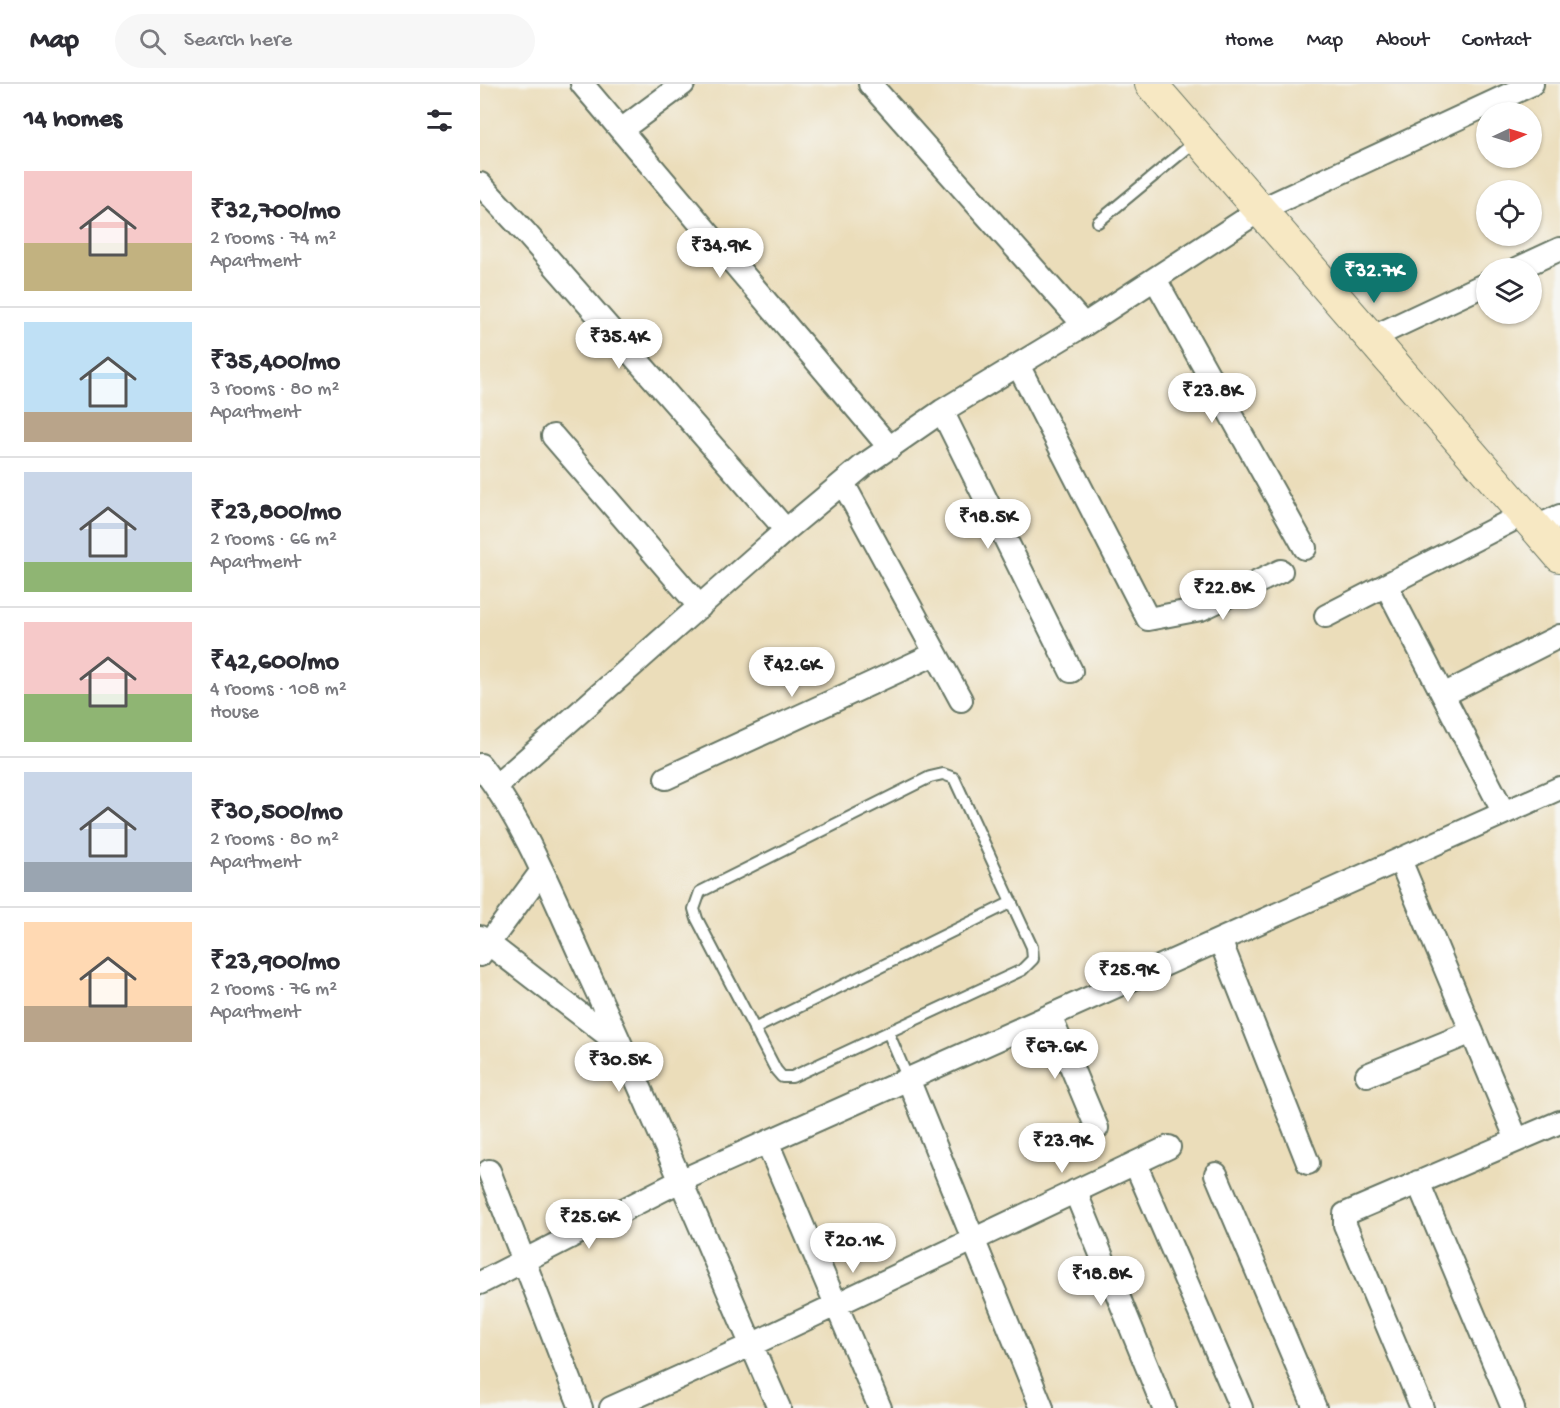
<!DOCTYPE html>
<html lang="en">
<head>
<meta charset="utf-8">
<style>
	:root { --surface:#fff; --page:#f7f7f7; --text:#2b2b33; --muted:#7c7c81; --line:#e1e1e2; --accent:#0f766e }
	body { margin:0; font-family:"Gochi Hand",sans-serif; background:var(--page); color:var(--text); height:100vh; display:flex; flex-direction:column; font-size:22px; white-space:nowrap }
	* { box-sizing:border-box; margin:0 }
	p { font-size:20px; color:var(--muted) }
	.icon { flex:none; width:33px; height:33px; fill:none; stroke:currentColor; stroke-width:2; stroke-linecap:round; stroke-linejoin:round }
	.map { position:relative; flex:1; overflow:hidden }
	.sheet { display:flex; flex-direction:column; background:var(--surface); width:480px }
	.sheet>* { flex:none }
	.needle { width:39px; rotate:86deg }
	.tools { position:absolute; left:996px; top:18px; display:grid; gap:12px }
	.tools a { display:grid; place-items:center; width:66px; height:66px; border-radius:50%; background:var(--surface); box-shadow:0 2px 4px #0004; font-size:30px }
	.price { position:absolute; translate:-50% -51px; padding:0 14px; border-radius:21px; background:#fff; color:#222; font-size:20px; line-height:39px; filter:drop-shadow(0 2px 3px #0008) }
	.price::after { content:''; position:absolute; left:50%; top:36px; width:18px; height:14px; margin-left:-9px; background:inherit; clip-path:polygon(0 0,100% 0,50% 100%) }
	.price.on { background:var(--accent); color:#fff }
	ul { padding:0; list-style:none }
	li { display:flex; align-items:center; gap:18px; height:150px; padding:0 24px }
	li+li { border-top:2px solid var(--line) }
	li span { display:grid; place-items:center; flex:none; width:168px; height:120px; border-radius:0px; color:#555 }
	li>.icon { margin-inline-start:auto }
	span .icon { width:72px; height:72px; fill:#fffc; stroke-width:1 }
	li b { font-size:26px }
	h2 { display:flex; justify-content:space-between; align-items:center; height:72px; padding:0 24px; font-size:26px }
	header { display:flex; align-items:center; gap:36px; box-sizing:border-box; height:84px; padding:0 30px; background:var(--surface); border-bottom:2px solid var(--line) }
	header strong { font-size:28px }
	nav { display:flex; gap:33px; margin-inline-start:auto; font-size:21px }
	.search { width:420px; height:54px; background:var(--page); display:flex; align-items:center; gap:15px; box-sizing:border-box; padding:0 21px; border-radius:33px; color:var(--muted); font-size:22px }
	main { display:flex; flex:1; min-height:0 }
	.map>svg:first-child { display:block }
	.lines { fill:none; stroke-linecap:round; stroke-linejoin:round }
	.service-casing { stroke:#667563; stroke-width:14 }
	.minor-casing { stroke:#667563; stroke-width:26 }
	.secondary-casing { stroke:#667563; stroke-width:34 }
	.service { stroke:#fff; stroke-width:10 }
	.minor { stroke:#fff; stroke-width:22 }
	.secondary { stroke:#f7e8c3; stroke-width:32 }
</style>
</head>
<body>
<header>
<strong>Map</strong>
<div class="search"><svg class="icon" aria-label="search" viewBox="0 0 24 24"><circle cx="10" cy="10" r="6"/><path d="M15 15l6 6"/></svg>Search here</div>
<nav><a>Home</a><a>Map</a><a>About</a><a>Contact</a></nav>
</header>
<main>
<section class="sheet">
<h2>14 homes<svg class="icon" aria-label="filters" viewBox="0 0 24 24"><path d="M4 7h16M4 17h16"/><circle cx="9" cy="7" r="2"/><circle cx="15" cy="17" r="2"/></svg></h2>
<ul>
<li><span style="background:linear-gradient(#f6c9c9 60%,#c2b280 0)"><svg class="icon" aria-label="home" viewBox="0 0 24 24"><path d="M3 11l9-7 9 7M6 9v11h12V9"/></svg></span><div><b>₹32,700/mo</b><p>2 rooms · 74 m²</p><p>Apartment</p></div></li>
<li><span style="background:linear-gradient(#bfe0f5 75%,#b9a48a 0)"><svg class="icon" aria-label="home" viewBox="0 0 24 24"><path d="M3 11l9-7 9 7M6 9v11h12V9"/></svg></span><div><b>₹35,400/mo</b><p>3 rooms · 80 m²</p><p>Apartment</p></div></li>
<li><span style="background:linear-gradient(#c9d6e8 75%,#8fb573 0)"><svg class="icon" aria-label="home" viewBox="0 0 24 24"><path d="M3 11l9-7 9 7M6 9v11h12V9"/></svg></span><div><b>₹23,800/mo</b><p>2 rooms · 66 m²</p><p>Apartment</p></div></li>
<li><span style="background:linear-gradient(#f6c9c9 60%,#8fb573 0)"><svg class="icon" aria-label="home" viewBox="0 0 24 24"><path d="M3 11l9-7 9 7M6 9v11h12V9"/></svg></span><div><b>₹42,600/mo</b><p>4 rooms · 108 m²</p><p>House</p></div></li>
<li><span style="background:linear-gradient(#c9d6e8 75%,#9aa5b1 0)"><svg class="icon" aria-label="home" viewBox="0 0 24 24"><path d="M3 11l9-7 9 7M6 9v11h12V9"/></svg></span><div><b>₹30,500/mo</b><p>2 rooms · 80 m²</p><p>Apartment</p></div></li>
<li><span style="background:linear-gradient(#ffd9b3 70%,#b9a48a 0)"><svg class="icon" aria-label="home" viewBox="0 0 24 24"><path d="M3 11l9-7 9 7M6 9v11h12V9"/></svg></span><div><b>₹23,900/mo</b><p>2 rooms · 76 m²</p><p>Apartment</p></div></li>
</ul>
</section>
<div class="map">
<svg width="1080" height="1324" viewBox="0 0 1080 1324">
	<rect width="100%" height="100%" fill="#f6f6f2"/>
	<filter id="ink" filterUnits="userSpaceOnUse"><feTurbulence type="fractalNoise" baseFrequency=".0167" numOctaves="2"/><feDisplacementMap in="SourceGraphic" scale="12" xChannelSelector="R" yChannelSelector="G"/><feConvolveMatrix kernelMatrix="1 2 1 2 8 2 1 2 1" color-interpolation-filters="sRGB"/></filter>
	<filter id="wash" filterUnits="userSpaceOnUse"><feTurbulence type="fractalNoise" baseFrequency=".008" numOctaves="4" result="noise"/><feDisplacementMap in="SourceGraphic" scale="24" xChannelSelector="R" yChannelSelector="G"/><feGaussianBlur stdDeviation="1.35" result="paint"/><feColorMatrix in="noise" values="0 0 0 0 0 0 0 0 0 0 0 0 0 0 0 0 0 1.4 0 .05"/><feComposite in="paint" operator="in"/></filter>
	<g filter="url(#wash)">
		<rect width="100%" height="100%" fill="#ebddba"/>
	</g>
	<g filter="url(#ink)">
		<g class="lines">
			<defs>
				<path id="service" d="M618 138 717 56
					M463 690 474 694 552 863 553 875 542 886 312 993H302L296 986 217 835 214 825 220 808 450 693Z
					M274 945 532 818
					M408 948 428 995"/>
				<path id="minor" d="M102 0 410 364
					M390 0 604 241
					M141 46 203 0
					M0 100 45 148 306 446
					M1039 184 1080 165
					M675 195 825 464
					M891 254 1006 200
					M538 281 668 535 721 525 801 487
					M462 327 591 587
					M73 352 220 523
					M363 399 481 616
					M1056 443 1080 432
					M906 501 1024 729
					M846 532 1044 430
					M963 611 1080 552
					M0 681C47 742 75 817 107 886 174 1031 235 1178 299 1324
					M186 694 455 570
					M16 702 306 446 384 381 462 327 604 241 780 126 1052 0
					M920 776 1037 1056
					M0 853 139 960
					M740 856 828 1079
					M0 871 61 788
					M570 932 617 1044
					M887 991 992 948
					M428 995 562 1324
					M287 1058 400 1324
					M655 1079 761 1324
					M9 1087 101 1324
					M736 1090 835 1324
					M938 1098 1033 1324
					M595 1107 684 1324
					M0 1199 200 1097 1080 704
					M131 1324 271 1261 689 1063
					M942 1324 865 1141V1130L1080 1038"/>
				<path id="secondary" d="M671 0 1080 472"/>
			</defs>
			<use href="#service" class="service-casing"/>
			<use href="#minor" class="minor-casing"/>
			<use href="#secondary" class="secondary-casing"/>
			<use href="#service" class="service"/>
			<use href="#minor" class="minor"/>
			<use href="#secondary" class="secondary"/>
		</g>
	</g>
</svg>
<div class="tools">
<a><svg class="needle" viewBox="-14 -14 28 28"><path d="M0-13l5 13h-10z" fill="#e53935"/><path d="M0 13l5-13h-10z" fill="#7c7c81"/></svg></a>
<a><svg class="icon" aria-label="locate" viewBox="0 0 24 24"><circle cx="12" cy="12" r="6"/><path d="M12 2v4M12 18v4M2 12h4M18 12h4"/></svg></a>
<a><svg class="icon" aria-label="layers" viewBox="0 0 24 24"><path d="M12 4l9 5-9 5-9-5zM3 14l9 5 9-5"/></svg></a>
</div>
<b class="price" style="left:240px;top:195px">₹34.9K</b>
<b class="price on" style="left:894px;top:220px">₹32.7K</b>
<b class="price" style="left:139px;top:286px">₹35.4K</b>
<b class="price" style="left:732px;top:340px">₹23.8K</b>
<b class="price" style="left:508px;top:466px">₹18.5K</b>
<b class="price" style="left:743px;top:537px">₹22.8K</b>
<b class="price" style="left:312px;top:614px">₹42.6K</b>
<b class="price" style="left:648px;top:919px">₹25.9K</b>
<b class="price" style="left:575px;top:996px">₹67.6K</b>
<b class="price" style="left:139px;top:1009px">₹30.5K</b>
<b class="price" style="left:582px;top:1090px">₹23.9K</b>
<b class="price" style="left:109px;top:1166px">₹25.6K</b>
<b class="price" style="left:373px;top:1190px">₹20.1K</b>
<b class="price" style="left:621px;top:1223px">₹18.8K</b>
</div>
</main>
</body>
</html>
